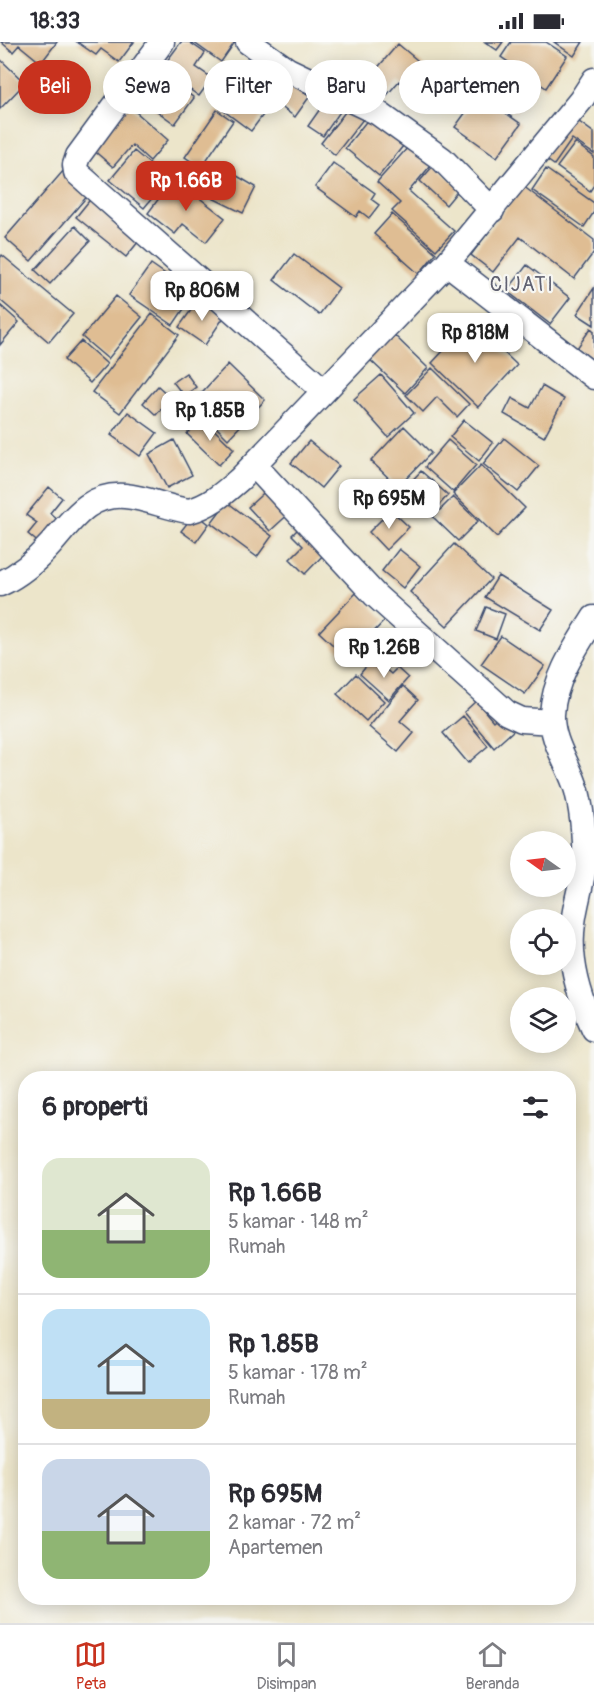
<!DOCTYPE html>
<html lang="id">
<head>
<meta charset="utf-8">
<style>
	:root { --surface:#fff; --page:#f7f7f7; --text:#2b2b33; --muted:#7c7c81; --line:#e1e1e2; --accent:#c8321e }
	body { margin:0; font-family:Pangolin,sans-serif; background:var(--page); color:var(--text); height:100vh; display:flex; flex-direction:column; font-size:22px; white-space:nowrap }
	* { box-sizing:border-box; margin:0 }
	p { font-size:20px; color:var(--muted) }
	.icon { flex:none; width:33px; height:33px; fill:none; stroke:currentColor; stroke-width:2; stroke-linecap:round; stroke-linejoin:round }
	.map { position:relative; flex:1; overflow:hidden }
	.panel { position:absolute; left:18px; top:1029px; width:558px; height:534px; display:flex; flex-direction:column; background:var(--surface); border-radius:24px; box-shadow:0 3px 15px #0003 }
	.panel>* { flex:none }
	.banner { position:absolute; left:18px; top:18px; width:558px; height:54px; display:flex; gap:12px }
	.needle { width:39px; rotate:284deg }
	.fabs { position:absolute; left:510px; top:789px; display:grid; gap:12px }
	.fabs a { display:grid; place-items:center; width:66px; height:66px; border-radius:50%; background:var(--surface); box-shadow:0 3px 15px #0003; font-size:30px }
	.price { position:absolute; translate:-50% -51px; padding:0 14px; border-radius:12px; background:#fff; color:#222; font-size:20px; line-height:39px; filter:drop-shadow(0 2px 3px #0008) }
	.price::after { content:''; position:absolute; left:50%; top:36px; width:18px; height:14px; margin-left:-9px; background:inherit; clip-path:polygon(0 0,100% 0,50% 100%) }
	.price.selected { background:var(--accent); color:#fff }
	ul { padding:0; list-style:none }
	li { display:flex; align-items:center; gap:18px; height:150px; padding:0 24px }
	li+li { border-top:2px solid var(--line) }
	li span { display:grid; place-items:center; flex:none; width:168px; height:120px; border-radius:18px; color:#555 }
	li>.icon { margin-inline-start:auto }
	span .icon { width:72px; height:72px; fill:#fffc; stroke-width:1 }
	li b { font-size:26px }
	h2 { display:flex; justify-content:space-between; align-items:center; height:72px; padding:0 24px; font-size:26px }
	.pill { padding:0 21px; border-radius:27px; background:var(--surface); box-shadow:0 3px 15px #0003; font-size:21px; line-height:54px }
	.pill.selected { background:var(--accent); color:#fff }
	.status { display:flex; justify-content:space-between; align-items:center; height:42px; padding:0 30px; background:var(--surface); direction:ltr }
	.status svg { height:16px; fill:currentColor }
	.dock { display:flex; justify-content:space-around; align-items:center; height:84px; border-top:2px solid var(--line); background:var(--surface); font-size:16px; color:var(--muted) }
	.dock a { display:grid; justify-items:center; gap:3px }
	.dock .selected { color:var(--accent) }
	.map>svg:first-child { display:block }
	.building { fill:#dfbd93 }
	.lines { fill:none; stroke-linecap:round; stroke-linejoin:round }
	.minor-casing { stroke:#3a4a6e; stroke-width:27 }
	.minor { stroke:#fff; stroke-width:24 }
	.labels { text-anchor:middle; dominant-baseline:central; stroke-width:4.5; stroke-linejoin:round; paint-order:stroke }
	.quarter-label { font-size:20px; letter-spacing:1.5px; fill:#606171; stroke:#f6f6f2 }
</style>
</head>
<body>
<div class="status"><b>18:33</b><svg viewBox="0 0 49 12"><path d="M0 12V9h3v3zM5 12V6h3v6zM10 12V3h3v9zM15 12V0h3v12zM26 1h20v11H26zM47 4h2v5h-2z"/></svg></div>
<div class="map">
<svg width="594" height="1581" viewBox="0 0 594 1581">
	<rect width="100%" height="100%" fill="#f6f6f2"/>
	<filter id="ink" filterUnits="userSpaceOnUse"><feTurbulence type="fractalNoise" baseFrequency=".0167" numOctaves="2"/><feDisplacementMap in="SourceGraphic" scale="12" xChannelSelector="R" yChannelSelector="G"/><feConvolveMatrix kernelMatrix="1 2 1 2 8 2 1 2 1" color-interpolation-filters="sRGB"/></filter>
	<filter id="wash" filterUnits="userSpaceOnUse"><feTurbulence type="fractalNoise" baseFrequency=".008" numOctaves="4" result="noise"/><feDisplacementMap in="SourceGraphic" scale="24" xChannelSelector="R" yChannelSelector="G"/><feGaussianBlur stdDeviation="1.35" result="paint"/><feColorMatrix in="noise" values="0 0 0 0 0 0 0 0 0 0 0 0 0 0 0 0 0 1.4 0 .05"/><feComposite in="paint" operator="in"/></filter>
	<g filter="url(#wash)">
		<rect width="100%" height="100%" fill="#ece5ca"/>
		<g id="blocks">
			<path class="building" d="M1 0H57L41 21 19 3 13 10Z
				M77 0H134L119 20 101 7 96 13Z
				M181 0H189L205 11 196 25 212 36 199 54 161 27Z
				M193 0H235L221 20Z
				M485 0H503L497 8Z
				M511 0H546L567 14 546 46 501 15Z
				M554 0H583L574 14Z
				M398 2 442 39 423 61 399 39 387 53 368 37Z
				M0 17 25 41 0 67Z
				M496 21 532 47 516 71 480 45Z
				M273 27 310 54 295 75 258 48Z
				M159 29 194 56 175 82 139 56Z
				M240 38 272 61 251 89 220 66Z
				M479 52 521 82 497 115 455 85Z
				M327 57 342 67 323 94 308 84Z
				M129 64 168 98 150 119 132 103 113 125 92 107Z
				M349 65 364 76 335 113 321 101Z
				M217 68 233 79 201 126 185 115Z
				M571 74 594 91V112L572 97 554 123 543 115Z
				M369 76 403 104 379 134 345 106Z
				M575 101 594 115V143L590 149 557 125Z
				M409 104 431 123 409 149 454 189 436 208 392 169 400 161 377 140Z
				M134 109 168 137 144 166 110 138Z
				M215 121 256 145 243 171 200 150Z
				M333 121 375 151 371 157 379 163 369 176 360 169 356 175 315 145Z
				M434 123 460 146 446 163 420 139Z
				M546 127 594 161V170L584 185 532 148Z
				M64 128 90 151 31 219 5 196Z
				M174 136 225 176 206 200 183 182 175 192 148 171Z
				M523 144 594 198V210L574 237 520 195 493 230 471 213Z
				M93 154 143 194 126 215 76 175Z
				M392 172 436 211 419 232 374 192Z
				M75 184 90 199 50 242 35 228Z
				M294 212 339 246 319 273 274 238Z
				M2 213 73 272 49 300 0 258V216Z
				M151 222 194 252 173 283 129 253Z
				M527 223 570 256 550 282 507 249Z
				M594 246V283L577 272Z
				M116 254 142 275 108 317 82 295Z
				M199 257 224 275 205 303 179 285Z
				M0 263 19 280 0 303Z
				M152 272 179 293 120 371 92 350Z
				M471 279 517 323 478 365 432 321Z
				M591 286 594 289V319L577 306Z
				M392 291 428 326 405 351 368 316Z
				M81 299 107 322 90 341 64 318Z
				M228 322 265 358 228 397 192 361Z
				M432 326 469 362 457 375 437 355 423 370 406 353Z
				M186 331 196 345 184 354 173 340Z
				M381 333 414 371 388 395 354 357Z
				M158 344 171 356 156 373 143 361Z
				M542 344 564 357 544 395 504 372 512 356 530 366Z
				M128 370 157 391 140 414 111 393Z
				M202 376 234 407 219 423 187 392Z
				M464 378 493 401 479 419 450 395Z
				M404 384 431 411 398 445 371 419Z
				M504 396 539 424 518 450 483 422Z
				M174 398 192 433 167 446 149 412Z
				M448 398 476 423 453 450 425 425Z
				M309 399 339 424 321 446 291 421Z
				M481 423 525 466 497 495 453 452Z
				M421 429 448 453 432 471 405 446Z
				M271 444 293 468 270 489 248 465Z
				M49 445 62 456 50 471 60 480 41 503 28 492 37 481 26 473Z
				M453 455 478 479 458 499 433 475Z
				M227 460 272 494 257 515 211 481Z
				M391 468 409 485 386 508 369 490Z
				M195 471 209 482 196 500 181 489Z
				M302 483 328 508 305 532 290 517 303 504 292 493Z
				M454 502 491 537 447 584 410 550Z
				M399 507 420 524 403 546 382 529Z
				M498 534 553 568 540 588 485 555Z
				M357 550 385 578 348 617 319 590Z
				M486 565 505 572 496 597 476 589Z
				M501 594 545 624 525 652 481 622Z
				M373 616 391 632 397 626 408 636 389 658 360 632Z
				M356 632 384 659 366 679 337 652Z
				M403 644 418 658 400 679 414 691 398 710 369 685Z
				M476 659 493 679 501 672 514 688 494 706 464 670Z
				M463 674 488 704 468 721 443 691Z"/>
		</g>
	</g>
	<g filter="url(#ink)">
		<use href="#blocks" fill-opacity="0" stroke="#3a4a6e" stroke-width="1.5"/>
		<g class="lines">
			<defs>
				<path id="minor" d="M162 0 78 114 75 123 76 130 323 348
					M248 0 288 28 378 71 442 117 492 168
					M447 221 594 335
					M254 423 375 553 507 671 522 678 552 680
					M0 542C19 533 37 518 51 502 73 477 89 451 125 454 147 456 168 466 189 469 210 464 225 450 240 437L447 221 581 58 594 38
					M594 576C576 605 554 636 552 672 551 701 570 723 577 749 583 773 586 807 583 831 580 848 575 864 573 881 568 916 579 955 594 987"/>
			</defs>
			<use href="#minor" class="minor-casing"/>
			<use href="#minor" class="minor"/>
		</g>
	</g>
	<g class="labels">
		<g class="quarter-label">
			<text x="522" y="242">CIJATI</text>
		</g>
	</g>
</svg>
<div class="fabs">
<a><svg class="needle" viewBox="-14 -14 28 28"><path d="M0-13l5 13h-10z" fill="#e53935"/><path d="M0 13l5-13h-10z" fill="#7c7c81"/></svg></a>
<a><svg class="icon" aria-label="locate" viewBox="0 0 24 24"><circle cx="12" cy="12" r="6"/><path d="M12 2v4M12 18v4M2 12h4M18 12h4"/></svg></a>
<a><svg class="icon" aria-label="layers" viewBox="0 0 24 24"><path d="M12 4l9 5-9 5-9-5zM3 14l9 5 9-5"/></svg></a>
</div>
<b class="price selected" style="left:186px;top:170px">Rp 1.66B</b>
<b class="price" style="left:202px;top:280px">Rp 806M</b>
<b class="price" style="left:475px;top:322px">Rp 818M</b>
<b class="price" style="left:210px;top:400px">Rp 1.85B</b>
<b class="price" style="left:389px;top:488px">Rp 695M</b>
<b class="price" style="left:384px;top:637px">Rp 1.26B</b>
<div class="banner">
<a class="pill selected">Beli</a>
<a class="pill">Sewa</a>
<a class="pill">Filter</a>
<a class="pill">Baru</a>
<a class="pill">Apartemen</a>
</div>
<section class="panel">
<h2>6 properti<svg class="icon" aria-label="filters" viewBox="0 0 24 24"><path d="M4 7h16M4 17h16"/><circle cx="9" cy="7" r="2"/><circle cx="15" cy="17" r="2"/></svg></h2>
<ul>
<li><span style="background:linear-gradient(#dfe7d0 60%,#8fb573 0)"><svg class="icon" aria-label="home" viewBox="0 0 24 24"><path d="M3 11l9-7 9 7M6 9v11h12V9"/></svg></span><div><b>Rp 1.66B</b><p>5 kamar · 148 m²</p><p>Rumah</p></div></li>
<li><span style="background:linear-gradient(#bfe0f5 75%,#c2b280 0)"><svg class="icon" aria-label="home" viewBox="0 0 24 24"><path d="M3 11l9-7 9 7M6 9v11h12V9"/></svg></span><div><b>Rp 1.85B</b><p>5 kamar · 178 m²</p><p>Rumah</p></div></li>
<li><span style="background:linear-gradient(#c9d6e8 60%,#8fb573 0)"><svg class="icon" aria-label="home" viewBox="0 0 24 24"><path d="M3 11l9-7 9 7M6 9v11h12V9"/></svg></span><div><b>Rp 695M</b><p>2 kamar · 72 m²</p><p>Apartemen</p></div></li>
</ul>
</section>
</div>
<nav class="dock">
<a class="selected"><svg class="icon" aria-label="map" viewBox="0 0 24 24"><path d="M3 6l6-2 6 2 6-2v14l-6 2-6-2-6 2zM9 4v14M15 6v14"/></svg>Peta</a>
<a><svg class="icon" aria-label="saved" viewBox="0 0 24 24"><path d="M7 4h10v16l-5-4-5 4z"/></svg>Disimpan</a>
<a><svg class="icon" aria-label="home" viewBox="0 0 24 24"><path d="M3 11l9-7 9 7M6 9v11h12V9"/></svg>Beranda</a>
</nav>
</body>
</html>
